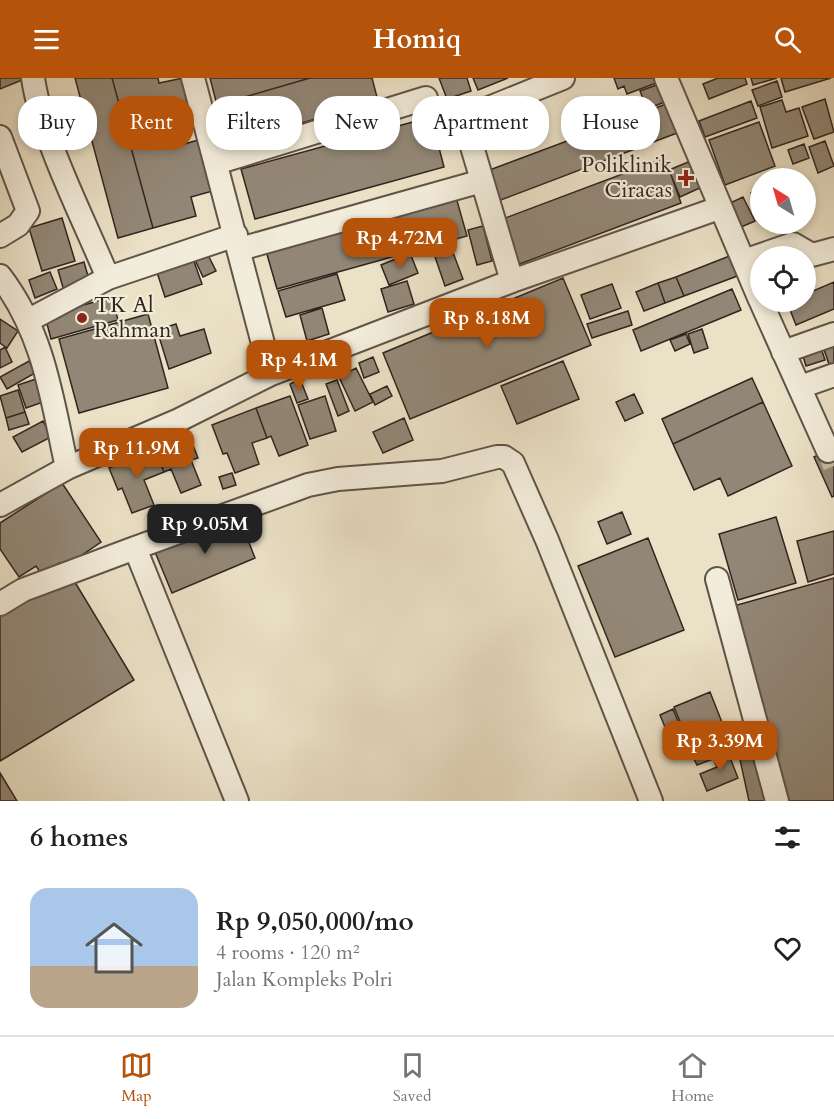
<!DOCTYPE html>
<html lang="en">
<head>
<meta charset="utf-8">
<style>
	:root { --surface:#fff; --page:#f6f6f6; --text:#222; --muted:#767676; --line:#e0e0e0; --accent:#b45309 }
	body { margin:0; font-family:Cardo,serif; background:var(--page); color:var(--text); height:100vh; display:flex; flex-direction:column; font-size:22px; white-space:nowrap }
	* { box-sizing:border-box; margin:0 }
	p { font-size:20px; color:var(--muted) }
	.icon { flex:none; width:33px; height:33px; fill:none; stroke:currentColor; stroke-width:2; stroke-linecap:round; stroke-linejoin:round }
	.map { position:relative; height:723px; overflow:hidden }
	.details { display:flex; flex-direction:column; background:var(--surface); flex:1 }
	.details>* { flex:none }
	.banner { position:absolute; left:18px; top:18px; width:798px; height:54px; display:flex; gap:12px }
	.needle { width:39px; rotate:323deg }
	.buttons { position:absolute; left:750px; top:90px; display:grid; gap:12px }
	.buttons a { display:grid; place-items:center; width:66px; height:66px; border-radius:50%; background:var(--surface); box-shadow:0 3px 9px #0003; font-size:30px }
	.price { position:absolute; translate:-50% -51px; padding:0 14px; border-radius:12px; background:var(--accent); color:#fff; font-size:20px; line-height:39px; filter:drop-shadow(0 2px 3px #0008) }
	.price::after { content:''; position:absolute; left:50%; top:36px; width:18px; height:14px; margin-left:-9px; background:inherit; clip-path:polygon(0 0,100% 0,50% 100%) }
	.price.active { background:#222; color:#fff }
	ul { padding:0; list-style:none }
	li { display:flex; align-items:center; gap:18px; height:150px; padding:0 30px }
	li span { display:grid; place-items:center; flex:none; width:168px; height:120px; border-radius:18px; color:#555 }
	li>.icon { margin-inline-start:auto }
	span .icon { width:72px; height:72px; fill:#fffc; stroke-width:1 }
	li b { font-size:26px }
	h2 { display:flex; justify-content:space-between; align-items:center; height:72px; padding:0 30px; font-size:26px }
	.tag { padding:0 21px; border-radius:24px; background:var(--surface); box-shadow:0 3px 9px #0003; font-size:21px; line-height:54px }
	.tag.active { background:var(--accent); color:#fff }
	header { display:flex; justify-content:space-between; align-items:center; height:78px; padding:0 30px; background:var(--accent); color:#fff; font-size:27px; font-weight:700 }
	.dock { display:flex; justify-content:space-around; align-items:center; height:84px; border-top:2px solid var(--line); background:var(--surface); font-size:16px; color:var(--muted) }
	.dock a { display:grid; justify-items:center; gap:3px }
	.dock .active { color:var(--accent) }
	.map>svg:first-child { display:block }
	.building { fill:#928776; stroke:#322520; stroke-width:1.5 }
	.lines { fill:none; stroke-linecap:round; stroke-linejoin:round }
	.minor-tunnel { stroke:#c6bba5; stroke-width:22; stroke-dasharray:22 11; stroke-linecap:butt }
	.minor-casing { stroke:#60544a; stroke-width:26 }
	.minor { stroke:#f2ecda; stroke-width:22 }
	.poi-dot { fill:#8f2418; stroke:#f2ecda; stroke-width:2 }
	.labels { text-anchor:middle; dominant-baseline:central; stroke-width:4.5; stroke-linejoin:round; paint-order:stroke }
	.poi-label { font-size:22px; fill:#322520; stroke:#f2ecda; text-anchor:end }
</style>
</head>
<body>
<header><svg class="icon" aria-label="menu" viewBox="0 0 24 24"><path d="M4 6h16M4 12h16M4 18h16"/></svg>Homiq<svg class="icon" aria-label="search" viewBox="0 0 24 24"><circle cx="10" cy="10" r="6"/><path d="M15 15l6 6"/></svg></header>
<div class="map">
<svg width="834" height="723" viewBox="0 0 834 723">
	<rect width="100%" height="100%" fill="#ebe1c6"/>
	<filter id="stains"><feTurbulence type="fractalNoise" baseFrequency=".00333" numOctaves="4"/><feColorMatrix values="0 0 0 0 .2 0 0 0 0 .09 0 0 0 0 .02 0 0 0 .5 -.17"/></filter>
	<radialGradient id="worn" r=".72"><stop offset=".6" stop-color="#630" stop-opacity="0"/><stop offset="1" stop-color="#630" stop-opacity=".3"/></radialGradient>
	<path class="building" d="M0 0H21L22 2 0 11Z
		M75 0H112L153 150 118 160Z
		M112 0H158L159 5 183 0 193 36 170 43 177 68 202 61 216 112 191 119 196 138 153 150Z
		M210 0H310L217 27Z
		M310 0H372L378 23 229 66 217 27Z
		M439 0H467L471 13 447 21Z
		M473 0H508L478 12Z
		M614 0H663L664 2 627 16 624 8 618 11Z
		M718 0H745L747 6 709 21 703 6Z
		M751 0H777L753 7Z
		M781 0H831L785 14Z
		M777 3 782 19 758 28 752 12Z
		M665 4 672 21 647 31 640 13Z
		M825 21 834 54 814 61 802 29Z
		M782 22 786 34 799 30 808 58 772 70 760 29Z
		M751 23 757 40 705 59 699 43Z
		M666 26 677 55 498 123 487 93Z
		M431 39 444 89 255 141 241 91Z
		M759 44 775 88 725 107 709 62Z
		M84 48 87 64 71 68 67 52Z
		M825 63 834 88 818 95 809 69Z
		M804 66 809 80 793 86 788 72Z
		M665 80 681 125 517 187 500 142Z
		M693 82 704 108 680 119 669 92Z
		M454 112 467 158 277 211 264 166Z
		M760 112V136H759L751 115Z
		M743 119 755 143 741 149 730 125Z
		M62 140 75 183 42 193 29 150Z
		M483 148 492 183 477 187 468 152Z
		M449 164 463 201 445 208 432 170Z
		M191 175 202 206 165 219 155 188Z
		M410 175 418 195 389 207 381 187Z
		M208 177 216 193 203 199 195 182Z
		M732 177 740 197 684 218 676 199Z
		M84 184 90 205 64 213 58 192Z
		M50 194 57 211 35 220 29 202Z
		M337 196 345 222 286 239 278 213Z
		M676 199 684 218 665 225 658 205Z
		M563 200 591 267 410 341 383 275Z
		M407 203 414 226 388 234 381 211Z
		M834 204V231L796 247 787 224H806V216Z
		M658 205 665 225 644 233 636 214Z
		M612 206 621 230 590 241 581 217Z
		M732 211 741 232 641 273 633 252Z
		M112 219 118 242 51 261 45 238Z
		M322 230 329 256 307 263 300 237Z
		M628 233 632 247 592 260 587 246Z
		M148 236 168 310 79 335 59 261Z
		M0 241 18 253 7 270 0 265Z
		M176 246 180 258 204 251 211 275 169 291 157 252Z
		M702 251 708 270 694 275 688 256Z
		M686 256 690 266 675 273 670 262Z
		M834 258V288L830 289 821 263Z
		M5 269 12 284 0 290V272Z
		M821 270 825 282 806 288 802 275Z
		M373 279 379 294 364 300 359 285Z
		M29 283 35 295 7 311 0 299Z
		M563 283 579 321 517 346 501 308Z
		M356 290 373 324 355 333 339 299Z
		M752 300 763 324 673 366 662 341Z
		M36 301 43 324 26 330 18 307Z
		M300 301 308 321 297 325 290 306Z
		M337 302 349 333 338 338 326 306Z
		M387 308 392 318 375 327 370 316Z
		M18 312 25 334 6 340 0 318Z
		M634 316 643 335 625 343 616 324Z
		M290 318 308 367 279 378 271 358 267 360 256 330Z
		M325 318 336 353 310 361 298 327Z
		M763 324 792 388 728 418 720 400 694 412 673 366Z
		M256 330 267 360 252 365 259 386 235 395 227 375 223 376 212 347Z
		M25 334 29 346 9 352 6 340Z
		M404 340 413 362 383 375 373 354Z
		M43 343 51 359 22 374 13 359Z
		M189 357 198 380 191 382 201 407 181 415 171 391 164 394 155 371Z
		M834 370V418L832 419 814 379Z
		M155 371 164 394 144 402 154 427 132 435 122 410 118 412 109 390Z
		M232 395 236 407 223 411 219 399Z
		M62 405 101 464 63 490 59 485 42 497 36 488 19 499 0 471V445Z
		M622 434 631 456 607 466 598 444Z
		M239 439 255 480 172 515 155 474Z
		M776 439 796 505 738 522 719 456Z
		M834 453V496L808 504 797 463Z
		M648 460 684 552 615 579 578 488Z
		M70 496 134 602 0 683V538Z
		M834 500V723H783L730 529Z
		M710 614 729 662 694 677 674 629Z
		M673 631 689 670 676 676 660 637Z
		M727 672 738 700 707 713 700 696 717 689 712 678Z
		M760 672 771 723H749L739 677Z
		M710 675 713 681 697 687 694 681Z
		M0 695 17 723H0Z"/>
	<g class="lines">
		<path class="minor-tunnel" d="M828 373 834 388"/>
		<defs>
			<path id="minor" d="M33 0C42 62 84 141 108 200
				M193 0 271 296
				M666 0 760 222
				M0 59 28 133 18 147 0 158
				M216 85 426 20
				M240 171 482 103
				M744 183 793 166 812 177 834 171
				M0 198C44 255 52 321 67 390
				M512 203 465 45 474 36 563 0
				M761 224 828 373
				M29 242 108 200 236 157
				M783 274 834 256
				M800 309 834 297
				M0 427 67 390 179 342 271 296 512 203 719 130
				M717 501 777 723
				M0 526 23 512 135 470
				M237 723 135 470 308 407 338 401 442 393 497 379H504L513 385 547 462 651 723"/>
		</defs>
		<use href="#minor" class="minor-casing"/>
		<use href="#minor" class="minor"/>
	</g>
	<g class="poi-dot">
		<path d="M683 91h6v6h6v6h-6v6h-6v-6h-6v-6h6z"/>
		<circle cx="82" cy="240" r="6"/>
	</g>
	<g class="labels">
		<g class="poi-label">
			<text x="672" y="87">Poliklinik<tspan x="672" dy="25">Ciracas</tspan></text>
			<text x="94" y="227" text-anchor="start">TK Al<tspan x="94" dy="25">Rahman</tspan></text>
		</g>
	</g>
	<rect width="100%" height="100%" filter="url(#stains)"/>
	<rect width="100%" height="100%" fill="url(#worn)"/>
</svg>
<div class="buttons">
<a><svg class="needle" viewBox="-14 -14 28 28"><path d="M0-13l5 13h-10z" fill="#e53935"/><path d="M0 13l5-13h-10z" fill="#767676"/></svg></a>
<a><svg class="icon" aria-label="locate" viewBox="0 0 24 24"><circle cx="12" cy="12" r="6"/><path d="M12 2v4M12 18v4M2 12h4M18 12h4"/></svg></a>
</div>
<b class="price" style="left:400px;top:191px">Rp 4.72M</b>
<b class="price" style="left:487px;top:271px">Rp 8.18M</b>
<b class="price" style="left:299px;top:313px">Rp 4.1M</b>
<b class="price" style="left:137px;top:401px">Rp 11.9M</b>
<b class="price active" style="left:205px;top:477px">Rp 9.05M</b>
<b class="price" style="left:720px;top:694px">Rp 3.39M</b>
<div class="banner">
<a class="tag">Buy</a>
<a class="tag active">Rent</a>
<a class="tag">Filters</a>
<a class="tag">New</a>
<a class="tag">Apartment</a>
<a class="tag">House</a>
</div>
</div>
<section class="details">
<h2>6 homes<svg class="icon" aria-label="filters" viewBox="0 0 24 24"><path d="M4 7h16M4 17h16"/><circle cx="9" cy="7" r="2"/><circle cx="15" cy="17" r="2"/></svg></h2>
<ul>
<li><span style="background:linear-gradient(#a9c7e8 65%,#b9a48a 0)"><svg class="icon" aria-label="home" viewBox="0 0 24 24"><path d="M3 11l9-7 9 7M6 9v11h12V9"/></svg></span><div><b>Rp 9,050,000/mo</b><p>4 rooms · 120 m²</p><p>Jalan Kompleks Polri</p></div><svg class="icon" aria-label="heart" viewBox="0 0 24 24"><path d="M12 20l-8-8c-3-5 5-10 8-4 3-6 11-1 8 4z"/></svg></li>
</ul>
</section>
<nav class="dock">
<a class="active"><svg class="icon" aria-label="map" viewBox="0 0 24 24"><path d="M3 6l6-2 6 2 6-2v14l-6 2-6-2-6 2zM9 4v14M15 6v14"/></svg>Map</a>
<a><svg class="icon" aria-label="saved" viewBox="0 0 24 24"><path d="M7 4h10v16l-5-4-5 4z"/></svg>Saved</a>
<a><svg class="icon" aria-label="home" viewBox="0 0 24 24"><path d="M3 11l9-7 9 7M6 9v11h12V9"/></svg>Home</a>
</nav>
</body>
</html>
